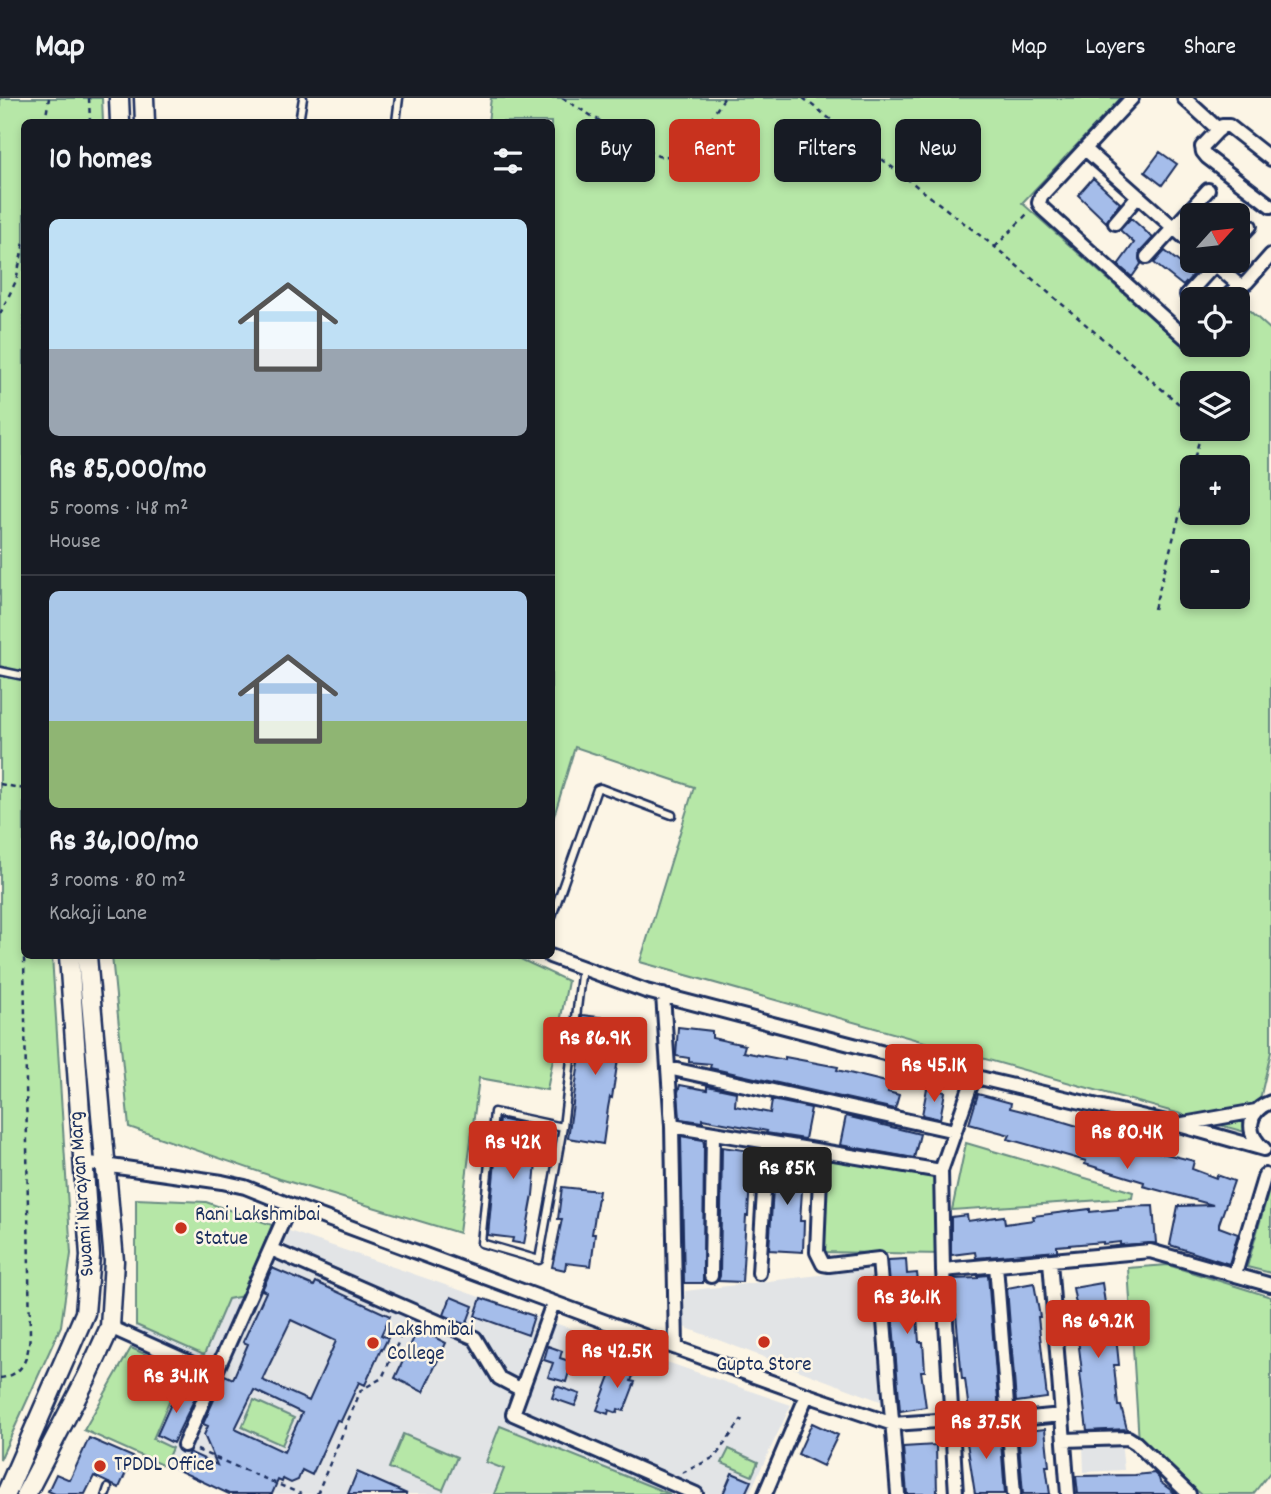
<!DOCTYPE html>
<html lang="en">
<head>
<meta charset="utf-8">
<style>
	:root { --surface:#171b24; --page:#242831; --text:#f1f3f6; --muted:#9ea1a6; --line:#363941; --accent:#c8321e }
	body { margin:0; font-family:Dekko,sans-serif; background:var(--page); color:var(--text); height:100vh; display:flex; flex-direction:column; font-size:26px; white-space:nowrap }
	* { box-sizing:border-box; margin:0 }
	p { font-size:23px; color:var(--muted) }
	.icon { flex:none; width:38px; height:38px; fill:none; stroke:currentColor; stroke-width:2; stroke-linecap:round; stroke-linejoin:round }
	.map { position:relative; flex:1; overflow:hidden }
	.sheet { position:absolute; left:21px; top:21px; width:534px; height:840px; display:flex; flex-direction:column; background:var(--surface); border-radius:10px; box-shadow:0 4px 10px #0003 }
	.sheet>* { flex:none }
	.hud { position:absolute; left:576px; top:21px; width:590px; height:63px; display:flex; gap:14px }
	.needle { width:46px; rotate:63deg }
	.tools { position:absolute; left:1180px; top:105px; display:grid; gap:14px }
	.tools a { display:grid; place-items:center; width:70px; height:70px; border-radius:10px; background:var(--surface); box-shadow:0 4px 10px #0003; font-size:35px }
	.price { position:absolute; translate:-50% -60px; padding:0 16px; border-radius:7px; background:var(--accent); color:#fff; font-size:23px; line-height:46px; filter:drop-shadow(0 2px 4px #0008) }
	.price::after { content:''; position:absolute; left:50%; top:42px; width:21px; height:16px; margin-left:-10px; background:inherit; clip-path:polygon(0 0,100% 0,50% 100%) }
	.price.on { background:#222; color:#fff }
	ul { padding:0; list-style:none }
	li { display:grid; align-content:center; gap:14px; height:371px; padding:0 28px }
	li+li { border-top:2px solid var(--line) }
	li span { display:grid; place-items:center; height:217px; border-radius:10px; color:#555 }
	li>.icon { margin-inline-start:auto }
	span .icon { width:126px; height:126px; fill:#fffc; stroke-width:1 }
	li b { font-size:30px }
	h2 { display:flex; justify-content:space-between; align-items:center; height:84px; padding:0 28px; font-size:30px }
	.chip { padding:0 24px; border-radius:10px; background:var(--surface); box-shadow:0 4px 10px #0003; font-size:24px; line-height:63px }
	.chip.on { background:var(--accent); color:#fff }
	header { display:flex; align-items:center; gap:42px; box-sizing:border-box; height:98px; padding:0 35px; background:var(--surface); border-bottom:2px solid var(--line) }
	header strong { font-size:33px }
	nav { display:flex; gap:38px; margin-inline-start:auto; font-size:24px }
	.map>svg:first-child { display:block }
	.built { fill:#e2e4e6 }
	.green { fill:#b6e7a7; stroke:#688b82; stroke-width:2; fill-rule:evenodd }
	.building { fill:#a5bdea; stroke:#1b2f5e; stroke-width:2; fill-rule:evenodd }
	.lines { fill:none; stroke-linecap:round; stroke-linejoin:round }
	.service-casing { stroke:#1b2f5e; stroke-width:11 }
	.minor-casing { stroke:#1b2f5e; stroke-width:18 }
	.secondary-casing { stroke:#1b2f5e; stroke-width:23 }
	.path { stroke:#1b2f5e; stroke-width:2.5; stroke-dasharray:5 5; stroke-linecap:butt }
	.service { stroke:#fcf5e5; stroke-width:6 }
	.minor { stroke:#fcf5e5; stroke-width:12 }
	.secondary { stroke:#fcf5e5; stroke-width:18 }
	.poi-dot { fill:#c8321e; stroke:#fcf5e5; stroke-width:2.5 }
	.labels { text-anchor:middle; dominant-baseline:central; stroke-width:5; stroke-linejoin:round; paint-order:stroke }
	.street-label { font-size:21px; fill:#1b2f5e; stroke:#fcf5e5 }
	.poi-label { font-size:21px; fill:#1b2f5e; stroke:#fcf5e5; text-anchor:start }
</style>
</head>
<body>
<header>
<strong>Map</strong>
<nav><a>Map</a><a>Layers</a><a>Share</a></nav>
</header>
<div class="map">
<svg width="1271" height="1396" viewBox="0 0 1271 1396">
	<rect width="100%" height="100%" fill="#fcf5e5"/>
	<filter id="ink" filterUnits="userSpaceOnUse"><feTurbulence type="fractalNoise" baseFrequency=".0143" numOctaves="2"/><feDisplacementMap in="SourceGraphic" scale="14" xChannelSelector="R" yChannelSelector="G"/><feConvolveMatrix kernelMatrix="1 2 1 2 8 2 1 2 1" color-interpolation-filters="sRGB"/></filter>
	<g filter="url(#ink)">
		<path class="built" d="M136 1101 206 1104 791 1307 749 1396H229L84 1332 136 1240Z
			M870 1171 883 1304 684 1229 685 1193Z
			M1121 1343 1124 1372 1084 1374 1083 1346Z"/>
		<path class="green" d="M0 0H102L103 24H24V858H52L71 1156 61 1228 0 1362Z
			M491 0H1121L1022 105 1192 256 1201 247H1237V211L1242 206 1271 232V954L1252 1036 640 864 694 689 575 649 551 728V24H488ZM1192 285H1237V331H1192ZM1192 369H1237V415H1192ZM1192 453H1237V499H1192Z
			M112 858H514L568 883 547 992 479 980 459 1135 280 1081 129 1029Z
			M966 1045 1133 1094 1132 1100 952 1112Z
			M826 1054 939 1081 943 1156 817 1154Z
			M1271 1085V1175L1247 1169Z
			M136 1101 206 1104 272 1127 243 1198 228 1201 204 1257 136 1227Z
			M1168 1167 1271 1199V1373L1253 1396H1201L1139 1344 1128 1170Z
			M131 1250 202 1281 195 1294 176 1287 153 1341 172 1350 164 1368 84 1332Z
			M254 1302 294 1320 282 1347 242 1329Z
			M500 1328 670 1396H494L504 1371 486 1364Z
			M403 1336 457 1359 443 1392 389 1370Z
			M729 1351 758 1364 752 1378 722 1365Z"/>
		<path class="building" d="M1160 54 1177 66 1162 87 1145 74Z
			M1093 80 1120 105 1106 124 1078 97Z
			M1131 120 1153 140 1140 154 1139 161 1141 166 1132 179 1118 167 1134 145 1120 132Z
			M1165 153 1194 176 1183 188 1154 165Z
			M582 917 624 922 612 1000 610 999 608 1010 603 1046 568 1040 579 964H577Z
			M678 929 712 933V940L745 947 743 954 785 962V959L838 969 837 972 890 985 888 994 899 997 895 1011 710 970 711 966 689 964V960L676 958Z
			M680 987 707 992V988L736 994 735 1008 770 1015 772 1002 811 1010 805 1041 766 1035 767 1033 713 1023 702 1021V1024L680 1021 678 994Z
			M927 990 945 994 940 1021 922 1017Z
			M978 996 1011 1005 1010 1010 1054 1021 1138 1046 1139 1044 1155 1049 1154 1053 1194 1063 1192 1071 1216 1080 1217 1077 1234 1083 1219 1126V1129L1238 1136 1229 1166 1170 1147 1178 1108 1213 1107 1143 1088 1144 1084 1085 1066 1086 1063 1008 1041 1010 1037 969 1026Z
			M846 1018 920 1036 914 1060 840 1047Z
			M499 1021 536 1029 531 1064H536L533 1097 524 1146 512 1144 513 1140 488 1137Z
			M681 1038 703 1042 704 1046 703 1185H684Z
			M722 1049 751 1053 750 1058 757 1059 756 1081 750 1080 748 1118H746L742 1184 718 1183 720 1178Z
			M775 1060 804 1063 800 1123H804L803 1154 769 1152Z
			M562 1089 599 1093 592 1136H595L591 1168 566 1165 565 1172 552 1169 562 1121H558Z
			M1153 1108 1156 1145 1120 1147V1144L1103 1146V1144L1057 1148V1153L976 1160 975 1154 951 1157V1119L967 1117 968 1123 1004 1118 1005 1126 1034 1122 1033 1118 1090 1111V1114L1118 1111V1109Z
			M906 1161 907 1176 917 1175 919 1192 915 1193 919 1244H923L925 1273H921L926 1309 900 1313 888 1162Z
			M272 1170 314 1188 316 1184 390 1218 381 1237 388 1240 382 1252 381 1251 365 1287 359 1284 341 1323 337 1322 312 1377 302 1372 298 1382 291 1385 283 1381 282 1384 278 1382 272 1396H229L180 1373 189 1354 217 1367 204 1337 208 1328 203 1326 225 1277 233 1281 248 1246 243 1244 266 1194 262 1192ZM291 1222 336 1243 309 1303 262 1282ZM254 1292 302 1315 284 1354 235 1331Z
			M988 1177 999 1313H969L965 1281H962L956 1216H954L953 1181 978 1180V1178Z
			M1034 1185 1040 1219H1038L1047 1300 1016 1304 1007 1190Z
			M1102 1185 1105 1205H1111L1114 1238H1116L1119 1267H1114L1118 1308H1121L1127 1331 1087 1333 1080 1274H1082L1078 1241H1081L1078 1206H1076L1073 1190Z
			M451 1199 473 1208 466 1227 444 1217Z
			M481 1200 534 1218 528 1237 475 1218Z
			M418 1231 446 1245 423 1294 395 1280Z
			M548 1248 562 1253 560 1260 572 1264 566 1284 548 1279 553 1265 544 1262Z
			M615 1265 630 1271 628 1276 633 1278 631 1283 635 1284 624 1313 618 1311 617 1315 609 1312 608 1316 597 1312Z
			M556 1288 580 1296 575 1308 552 1300Z
			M178 1290 196 1298 173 1345 157 1337Z
			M812 1325 838 1337 823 1368 798 1356Z
			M970 1331H1000L1005 1396H975L965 1332Z
			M1045 1331 1049 1368H1046L1050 1396H1023L1018 1334Z
			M89 1340 133 1359 119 1390 94 1378 85 1396H55L48 1393 56 1376 70 1382Z
			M936 1347 937 1396H907L903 1349Z
			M357 1374 407 1396H348Z
			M732 1375 751 1383 745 1396H723Z
			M1154 1375 1159 1380 1160 1384 1176 1396H1078L1076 1378 1135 1377Z"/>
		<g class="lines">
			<defs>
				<path id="service" d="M299 24 303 0
					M396 24 399 0
					M0 573 24 578
					M551 821 597 691 600 690 672 717
					M563 1029 494 1014 481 1145 539 1162 563 1029 582 869
					M106 1396 108 1390"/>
				<path id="minor" d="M1132 0 1041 98 1039 105 1043 111 1186 240 1192 235
					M1184 0 1219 32
					M1085 51 1192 146
					M1271 61 1229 28H1222L1202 49 1203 54 1207 59 1271 108
					M1115 125 1138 98
					M1237 142 1250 128
					M1147 159 1208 92
					M1211 163 1239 187
					M1187 197 1218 163
					M1225 201 1239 187H1243L1247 184 1271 157
					M550 858 646 893 992 983 1179 1027 1264 1051
					M663 897 672 1028 676 1250
					M668 970 955 1033
					M1183 1026 1256 1013
					M672 1028 941 1073
					M1264 1051C1245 1035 1247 1013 1271 1004
					M821 1053 817 1154 823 1166 829 1167 879 1161 898 1396
					M83 1064 222 1084 245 1089 290 1107 660 1244 807 1297 893 1326 952 1322H1008L1062 1317
					M271 1151 475 1240 499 1280 522 1292
					M1050 1163 1068 1396
					M996 1167 1014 1396
					M943 1172 1150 1153 1271 1187
					M759 1175 767 1044
					M1235 1176 1265 1077
					M711 1178 713 1035
					M553 1205 513 1316 696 1396
					M110 1229 215 1276 290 1107
					M1064 1342 1128 1340 1136 1345 1189 1396
					M184 1347 215 1276
					M765 1396 807 1297
					M956 1396 943 1172 941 1073 974 978"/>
				<path id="secondary" d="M119 0 120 24
					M144 0 145 24
					M6 1396 85 1215 90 1158 69 858
					M26 1396 87 1279 110 1229 114 1163 87 858"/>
			</defs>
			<use href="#service" class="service-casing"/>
			<use href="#minor" class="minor-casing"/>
			<use href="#secondary" class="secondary-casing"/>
			<path class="path" d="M89 0 90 24
				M562 0 658 58C690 63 709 22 724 0
				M803 0 995 149 1185 311 1192 320
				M45 24 49 0
				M995 149 1029 114
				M0 216 16 183 24 144
				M1192 369 1199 343 1196 331
				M1154 511 1192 372
				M0 686 24 691
				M0 1280C25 1277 28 1258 30 1237L23 794 24 768
				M197 1352 301 1396
				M682 1375 715 1359 742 1321
				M317 1396 361 1292 382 1280 408 1223"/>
			<use href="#service" class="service"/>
			<use href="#minor" class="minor"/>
			<use href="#secondary" class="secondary"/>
		</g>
	</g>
	<g class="poi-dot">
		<circle cx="181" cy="1130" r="7"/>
		<circle cx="764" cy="1244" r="7"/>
		<circle cx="373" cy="1245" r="7"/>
		<circle cx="100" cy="1368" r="7"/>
	</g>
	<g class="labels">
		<g class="street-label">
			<text transform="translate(83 1096) rotate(-94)">Swami Narayan Marg</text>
		</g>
		<g class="poi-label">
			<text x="195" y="1118">Rani Lakshmibai<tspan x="195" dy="24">Statue</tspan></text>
			<text x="387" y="1233">Lakshmibai<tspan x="387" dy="24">College</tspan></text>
			<text x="764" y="1268" text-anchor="middle">Gupta Store</text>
			<text x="114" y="1368">TPDDL Office</text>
		</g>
	</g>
</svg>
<div class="tools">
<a><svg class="needle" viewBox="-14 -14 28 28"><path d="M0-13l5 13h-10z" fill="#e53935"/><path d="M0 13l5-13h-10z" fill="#9ea1a6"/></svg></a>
<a><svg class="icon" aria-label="locate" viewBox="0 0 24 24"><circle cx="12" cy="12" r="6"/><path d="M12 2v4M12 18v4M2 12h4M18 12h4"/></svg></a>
<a><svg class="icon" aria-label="layers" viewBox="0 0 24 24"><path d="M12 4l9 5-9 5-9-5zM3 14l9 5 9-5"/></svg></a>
<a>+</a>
<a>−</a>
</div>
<b class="price" style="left:595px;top:979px">Rs 86.9K</b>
<b class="price" style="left:934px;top:1006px">Rs 45.1K</b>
<b class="price" style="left:1127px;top:1073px">Rs 80.4K</b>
<b class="price" style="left:513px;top:1083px">Rs 42K</b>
<b class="price on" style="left:787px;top:1109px">Rs 85K</b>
<b class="price" style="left:907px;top:1238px">Rs 36.1K</b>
<b class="price" style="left:1098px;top:1262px">Rs 69.2K</b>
<b class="price" style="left:617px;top:1292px">Rs 42.5K</b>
<b class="price" style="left:176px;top:1317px">Rs 34.1K</b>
<b class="price" style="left:986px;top:1363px">Rs 37.5K</b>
<div class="hud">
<a class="chip">Buy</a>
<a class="chip on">Rent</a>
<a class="chip">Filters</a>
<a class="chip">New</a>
</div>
<section class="sheet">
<h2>10 homes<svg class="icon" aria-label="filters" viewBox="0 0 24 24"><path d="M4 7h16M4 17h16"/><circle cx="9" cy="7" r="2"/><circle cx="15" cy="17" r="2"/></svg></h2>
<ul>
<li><span style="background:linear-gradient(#bfe0f5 60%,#9aa5b1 0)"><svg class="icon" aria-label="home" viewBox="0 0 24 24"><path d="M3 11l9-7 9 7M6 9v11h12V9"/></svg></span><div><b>Rs 85,000/mo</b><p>5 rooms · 148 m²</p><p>House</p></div></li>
<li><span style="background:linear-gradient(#a9c7e8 60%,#8fb573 0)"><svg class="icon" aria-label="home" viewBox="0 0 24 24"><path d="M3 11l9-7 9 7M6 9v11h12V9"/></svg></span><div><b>Rs 36,100/mo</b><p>3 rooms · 80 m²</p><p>Kakaji Lane</p></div></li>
</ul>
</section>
</div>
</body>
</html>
